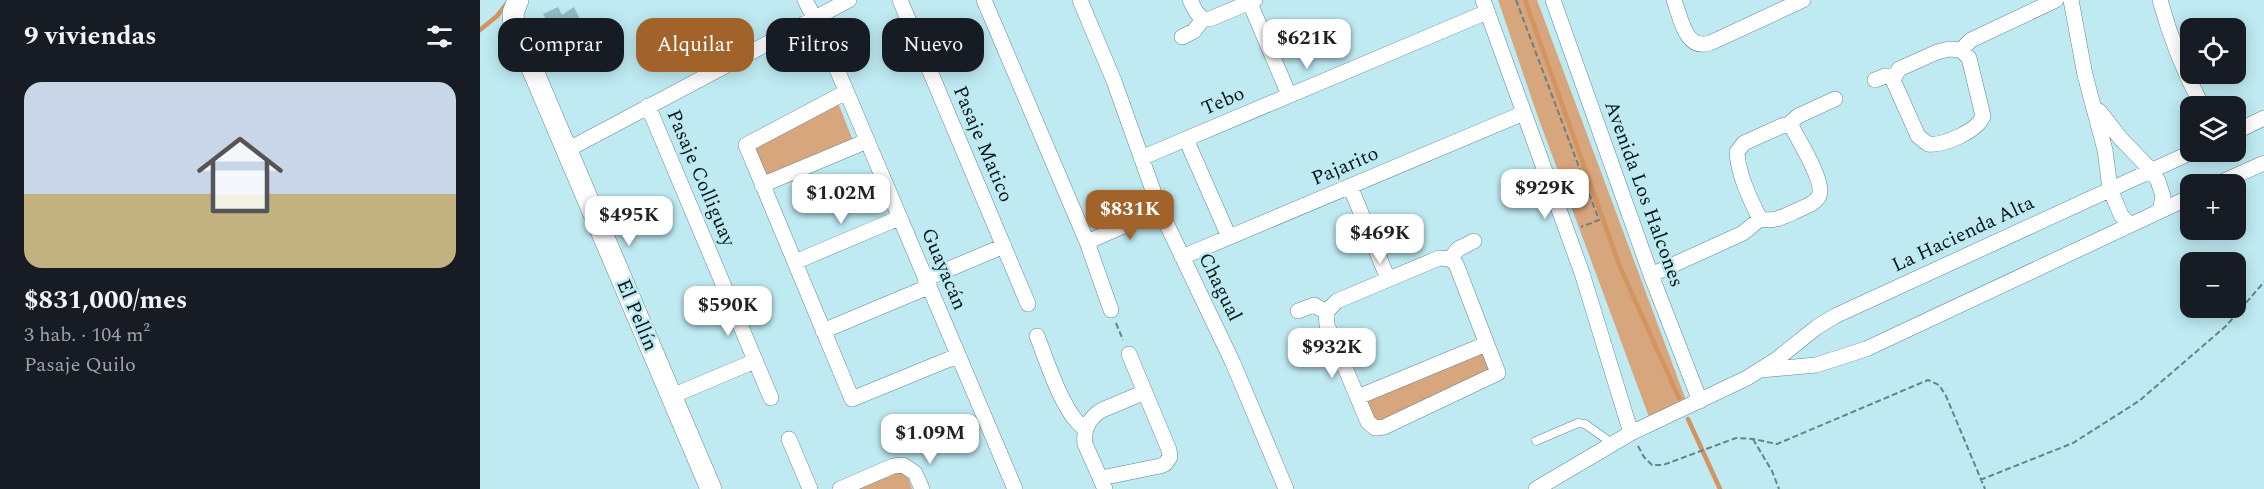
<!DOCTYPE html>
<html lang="es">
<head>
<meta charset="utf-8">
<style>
	:root { --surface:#171b24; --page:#242831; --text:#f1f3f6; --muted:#9ea1a6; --accent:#a16329 }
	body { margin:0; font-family:Spectral,serif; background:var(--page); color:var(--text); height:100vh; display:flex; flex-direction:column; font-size:22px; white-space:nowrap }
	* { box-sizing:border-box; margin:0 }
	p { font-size:20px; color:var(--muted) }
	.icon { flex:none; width:33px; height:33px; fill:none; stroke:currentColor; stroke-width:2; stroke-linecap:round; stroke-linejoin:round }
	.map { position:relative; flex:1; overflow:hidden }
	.panel { display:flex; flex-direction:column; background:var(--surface); width:480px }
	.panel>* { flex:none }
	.top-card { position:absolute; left:18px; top:18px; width:570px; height:54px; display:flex; gap:12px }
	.controls { position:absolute; left:1700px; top:18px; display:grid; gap:12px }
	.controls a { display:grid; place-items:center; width:66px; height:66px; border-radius:12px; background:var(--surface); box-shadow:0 3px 15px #0003; font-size:30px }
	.price { position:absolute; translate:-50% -51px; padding:0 14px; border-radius:12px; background:#fff; color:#222; font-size:20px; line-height:39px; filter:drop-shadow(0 2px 3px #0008) }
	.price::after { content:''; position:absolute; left:50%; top:36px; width:18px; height:14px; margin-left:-9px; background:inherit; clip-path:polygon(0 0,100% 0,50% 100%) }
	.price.current { background:var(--accent); color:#fff }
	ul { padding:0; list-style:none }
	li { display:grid; align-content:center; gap:12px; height:318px; padding:0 24px }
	li span { display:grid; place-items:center; height:186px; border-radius:18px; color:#555 }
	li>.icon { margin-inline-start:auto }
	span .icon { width:108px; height:108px; fill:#fffc; stroke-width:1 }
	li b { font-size:26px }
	h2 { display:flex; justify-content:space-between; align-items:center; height:72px; padding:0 24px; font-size:26px }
	.pill { padding:0 21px; border-radius:18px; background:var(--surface); box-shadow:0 3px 15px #0003; font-size:21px; line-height:54px }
	.pill.current { background:var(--accent); color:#fff }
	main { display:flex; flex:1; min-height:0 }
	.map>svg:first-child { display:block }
	.green { fill:#d8a67d }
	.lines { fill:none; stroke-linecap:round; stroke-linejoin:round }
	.stream { stroke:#d3945f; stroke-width:4.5 }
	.building { fill:#93bcc4 }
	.lane-casing { stroke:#60878e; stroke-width:9 }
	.street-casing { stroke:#60878e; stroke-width:16 }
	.secondary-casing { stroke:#60878e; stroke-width:22 }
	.path { stroke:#658388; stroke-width:2; stroke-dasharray:6 3; stroke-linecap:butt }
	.lane { stroke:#fff; stroke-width:8 }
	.street { stroke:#fff; stroke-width:15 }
	.secondary { stroke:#fff; stroke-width:21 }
	.labels { text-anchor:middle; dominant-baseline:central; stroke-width:5; stroke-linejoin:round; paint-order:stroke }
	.street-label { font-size:20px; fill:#07171a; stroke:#bfeaf2 }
</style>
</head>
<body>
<main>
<section class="panel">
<h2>9 viviendas<svg class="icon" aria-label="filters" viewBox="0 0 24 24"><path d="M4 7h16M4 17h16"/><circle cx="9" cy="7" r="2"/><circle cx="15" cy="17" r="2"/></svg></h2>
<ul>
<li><span style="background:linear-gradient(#c9d6e8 60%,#c2b280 0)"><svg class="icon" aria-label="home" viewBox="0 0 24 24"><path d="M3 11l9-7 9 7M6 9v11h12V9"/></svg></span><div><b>$831,000/mes</b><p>3 hab. · 104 m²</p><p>Pasaje Quilo</p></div></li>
</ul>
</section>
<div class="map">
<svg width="1784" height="489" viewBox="0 0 1784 489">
	<rect width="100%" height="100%" fill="#bfeaf2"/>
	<path class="green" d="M1018 0H1057L1207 403 1169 417 1058 117Z
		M358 103 374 143 286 178 273 147Z
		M1002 348 1013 373 896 424 885 400Z
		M425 470 432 489H377Z"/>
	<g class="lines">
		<path class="stream" d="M1045 0 1140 267 1199 398
			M0 30 17 16 28 2
			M1208 419 1240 489"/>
	</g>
	<path class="building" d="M78 7 82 15 94 7 109 38 83 52 63 14Z"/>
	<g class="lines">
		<defs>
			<path id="lane" d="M1056 441 1098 423 1105 424 1133 444"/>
			<path id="street" d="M325 0 339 27 535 489
				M420 0 548 304
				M504 0 607 242 631 310
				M600 0 634 81 680 210 753 363 806 489
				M710 0 716 12 723 19
				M771 0 772 8 809 95
				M1003 0 1102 273 1151 433
				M1073 0 1171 275 1220 401
				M1194 0C1201 18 1205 51 1230 43L1323 0
				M1591 0 1605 75 1625 150 1630 189 1641 215 1650 225
				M1680 0C1690 37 1704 72 1722 106
				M723 19H730L775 0
				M702 37 714 31 723 19
				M1469 49 1481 50 1489 58 1503 116C1498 131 1463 146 1448 144L1438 136 1413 80 1419 69 1457 52Z
				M1481 50 1491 40 1576 0
				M1395 80 1405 76H1414
				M366 92 266 145 372 399 477 356
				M168 106 291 398
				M1619 111 1641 139 1671 170 1678 181 1683 196 1680 211
				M1304 125 1312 127 1314 131C1321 144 1345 183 1339 196 1335 204 1324 207 1316 211 1303 217 1294 222 1280 219 1270 199 1258 174 1257 152L1264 143Z
				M1308 125 1318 116 1355 99
				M1755 132 1784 118
				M706 139 749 237
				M87 150 369 0
				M661 158 1007 12
				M1737 184 1784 163
				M282 185 387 141
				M870 186 908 279
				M607 242 680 210
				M702 257 1044 113
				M970 259 978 249 994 241
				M315 262 419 218
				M1171 275 1263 233 1280 219
				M445 279 524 246
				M818 311 834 305 846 312
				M846 312 847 325 888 422 895 428 904 427 1018 373 976 264 970 259
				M846 312 857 301 959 258 970 259
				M343 331 448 287
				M557 336C567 361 584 417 606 429
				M1281 370 1336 365 1386 349 1710 197
				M192 396 275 361
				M878 397 1006 344
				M309 439 330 489
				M621 478 680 466 685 464 690 457 689 450 649 354
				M360 489 413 466 423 465 435 473 442 489
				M625 489 605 444C603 429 610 417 622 410L665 392
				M1056 489 1151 433 1267 378 1297 359 1337 327 1355 316 1712 152"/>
			<path id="secondary" d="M38 0 33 13 34 26 231 489"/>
		</defs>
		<use href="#lane" class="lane-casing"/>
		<use href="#street" class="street-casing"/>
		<use href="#secondary" class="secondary-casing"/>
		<path class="path" d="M1036 0 1119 220 1101 227
			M636 323 643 340
			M1273 439 1292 471 1299 489
			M1158 446 1164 457 1172 465H1183L1256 438 1273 439 1297 444 1448 380 1459 385 1466 396 1505 489
			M1500 480 1593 443 1659 401 1746 326 1784 282"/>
		<use href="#lane" class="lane"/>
		<use href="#street" class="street"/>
		<use href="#secondary" class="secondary"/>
	</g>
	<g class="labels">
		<g class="street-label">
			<text transform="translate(743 101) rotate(-23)">Tebo</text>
			<text transform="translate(503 144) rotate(67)">Pasaje Matico</text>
			<text transform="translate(865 166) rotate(-23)">Pajarito</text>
			<text transform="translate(221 178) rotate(67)">Pasaje Colliguay</text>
			<text transform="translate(1164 194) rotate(70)">Avenida Los Halcones</text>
			<text transform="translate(1483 234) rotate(-25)">La Hacienda Alta</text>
			<text transform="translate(464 269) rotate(67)">Guayacán</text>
			<text transform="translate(740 287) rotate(64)">Chagual</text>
			<text transform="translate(157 315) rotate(67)">El Pellín</text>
		</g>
	</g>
</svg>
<div class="controls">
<a><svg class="icon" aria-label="locate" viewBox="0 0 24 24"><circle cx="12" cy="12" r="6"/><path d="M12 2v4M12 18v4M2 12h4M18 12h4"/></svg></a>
<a><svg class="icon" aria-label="layers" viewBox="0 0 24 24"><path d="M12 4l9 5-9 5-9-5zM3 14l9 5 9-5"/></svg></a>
<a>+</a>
<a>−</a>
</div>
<b class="price" style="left:827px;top:70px">$621K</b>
<b class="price" style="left:1065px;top:220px">$929K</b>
<b class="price" style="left:361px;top:225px">$1.02M</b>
<b class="price current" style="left:650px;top:241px">$831K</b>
<b class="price" style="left:149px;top:247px">$495K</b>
<b class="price" style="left:900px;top:265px">$469K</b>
<b class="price" style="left:248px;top:337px">$590K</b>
<b class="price" style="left:852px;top:379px">$932K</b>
<b class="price" style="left:450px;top:465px">$1.09M</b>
<div class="top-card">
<a class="pill">Comprar</a>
<a class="pill current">Alquilar</a>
<a class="pill">Filtros</a>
<a class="pill">Nuevo</a>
</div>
</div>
</main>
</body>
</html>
